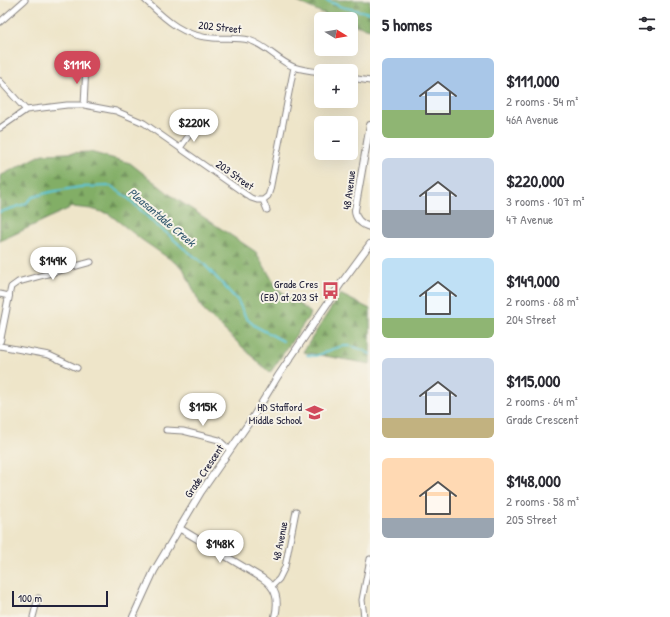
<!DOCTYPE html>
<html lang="en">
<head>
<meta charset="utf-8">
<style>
	:root { --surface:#fff; --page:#f2f2f3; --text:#2b2b33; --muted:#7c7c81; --accent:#d1495b }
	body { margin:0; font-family:"Patrick Hand",sans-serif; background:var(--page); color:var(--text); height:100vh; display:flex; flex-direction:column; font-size:15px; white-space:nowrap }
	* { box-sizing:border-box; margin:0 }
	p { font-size:13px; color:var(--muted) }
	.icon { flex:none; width:22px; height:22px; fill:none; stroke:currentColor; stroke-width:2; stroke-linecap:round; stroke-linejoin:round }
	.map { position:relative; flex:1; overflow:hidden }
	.drawer { display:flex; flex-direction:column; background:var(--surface); width:300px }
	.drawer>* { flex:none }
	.needle { width:26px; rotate:101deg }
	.controls { position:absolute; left:314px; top:12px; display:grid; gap:8px }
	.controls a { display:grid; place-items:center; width:44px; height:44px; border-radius:6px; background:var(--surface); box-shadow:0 4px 16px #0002; font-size:20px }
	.scale { position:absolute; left:12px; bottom:10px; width:96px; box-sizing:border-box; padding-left:4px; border:2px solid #22223b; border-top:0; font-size:11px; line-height:14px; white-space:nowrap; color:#22223b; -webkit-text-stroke:3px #f7f3e8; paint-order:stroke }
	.price { position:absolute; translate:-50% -34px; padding:0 9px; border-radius:14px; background:#fff; color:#222; font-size:13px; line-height:26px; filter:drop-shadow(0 1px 2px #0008) }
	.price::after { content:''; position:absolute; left:50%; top:24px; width:12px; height:9px; margin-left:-6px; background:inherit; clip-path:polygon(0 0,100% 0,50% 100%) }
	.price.selected { background:var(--accent); color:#fff }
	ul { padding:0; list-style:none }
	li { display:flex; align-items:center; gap:12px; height:100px; padding:0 12px }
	li span { display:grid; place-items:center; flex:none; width:112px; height:80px; border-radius:6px; color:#555 }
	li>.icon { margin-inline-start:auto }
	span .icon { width:48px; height:48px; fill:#fffc; stroke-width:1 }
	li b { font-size:17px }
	h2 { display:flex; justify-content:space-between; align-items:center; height:48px; padding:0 12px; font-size:17px }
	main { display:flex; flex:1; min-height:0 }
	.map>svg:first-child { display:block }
	.forest { fill:url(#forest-firs); stroke:#526850 }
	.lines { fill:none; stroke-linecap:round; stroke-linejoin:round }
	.stream { stroke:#5bc4d6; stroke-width:2 }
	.minor-casing { stroke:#888482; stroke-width:7 }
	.tertiary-casing { stroke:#888482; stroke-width:8 }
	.minor { stroke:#fff; stroke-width:5 }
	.tertiary { stroke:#fff; stroke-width:6 }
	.labels { text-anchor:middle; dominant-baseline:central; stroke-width:4; stroke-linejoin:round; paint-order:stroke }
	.street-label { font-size:11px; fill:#22223b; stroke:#f7f3e8 }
	.poi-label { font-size:11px; fill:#22223b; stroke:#f7f3e8; text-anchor:end }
	.water-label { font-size:12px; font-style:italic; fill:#365b71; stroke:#f7f3e8 }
</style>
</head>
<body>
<main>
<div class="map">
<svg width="370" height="617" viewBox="0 0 370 617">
	<defs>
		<pattern id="forest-firs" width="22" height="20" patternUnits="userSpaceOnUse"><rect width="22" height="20" fill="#82ae66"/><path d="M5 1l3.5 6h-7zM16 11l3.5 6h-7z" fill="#6a8d55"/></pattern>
	</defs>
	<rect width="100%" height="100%" fill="#f7f3e8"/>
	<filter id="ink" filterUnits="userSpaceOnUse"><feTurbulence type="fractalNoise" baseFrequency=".025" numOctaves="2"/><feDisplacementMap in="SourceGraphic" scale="8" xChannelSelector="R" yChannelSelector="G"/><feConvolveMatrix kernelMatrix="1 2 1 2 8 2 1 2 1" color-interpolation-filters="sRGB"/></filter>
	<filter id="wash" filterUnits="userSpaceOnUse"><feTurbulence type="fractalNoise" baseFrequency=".012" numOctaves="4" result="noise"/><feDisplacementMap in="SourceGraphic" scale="16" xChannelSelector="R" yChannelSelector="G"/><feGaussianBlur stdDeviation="0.9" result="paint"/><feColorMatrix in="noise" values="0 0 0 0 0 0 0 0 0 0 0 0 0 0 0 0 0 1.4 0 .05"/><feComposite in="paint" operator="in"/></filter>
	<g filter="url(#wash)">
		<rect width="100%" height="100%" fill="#eee5c9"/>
		<path class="forest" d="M293 0H370V29L351 24V19H336Z
			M90 152 130 163 172 196 256 252 277 288 311 313 270 373 203 310 183 268 142 240 109 214 91 209 72 207 0 241V176L43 154Z
			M340 294 370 309V364L303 352Z"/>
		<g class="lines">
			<path class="stream" d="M325 0 342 7 370 13
				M0 212 25 204 33 197 50 192 80 187 111 186 128 198 156 225 168 234 182 247 203 263 238 301 246 318 255 326 283 341
				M307 355C318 357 318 355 328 351 346 343 354 345 370 354"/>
		</g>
	</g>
	<g filter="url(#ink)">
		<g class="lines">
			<defs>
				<path id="minor" d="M145 0C165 19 183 37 213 38 225 39 237 37 249 40 266 45 278 61 294 67 302 70 312 71 321 72
					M0 22 25 0
					M351 78 370 81
					M0 81 26 110
					M84 105 86 66
					M0 128 26 110 67 105H84L116 111 144 123 251 198 257 200H263
					M180 148 194 128
					M263 200 268 196 270 190 294 67
					M263 200 267 210
					M0 294 9 296 11 287 18 282 91 262
					M0 346 49 355 77 368
					M166 430 183 431 219 440 230 450
					M272 586 279 579 285 567 296 511
					M33 617 38 598
					M364 617 362 600 370 559"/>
				<path id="tertiary" d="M370 125 355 210C355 219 362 225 370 227
					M0 341 9 296
					M179 528 262 578C277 588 279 600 275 617
					M133 617 154 571 201 492 253 417 278 376 342 282 370 244"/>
			</defs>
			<use href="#minor" class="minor-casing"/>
			<use href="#tertiary" class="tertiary-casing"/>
			<use href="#minor" class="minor"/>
			<use href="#tertiary" class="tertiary"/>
		</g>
	</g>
	<defs>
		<symbol id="bus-bare" viewBox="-9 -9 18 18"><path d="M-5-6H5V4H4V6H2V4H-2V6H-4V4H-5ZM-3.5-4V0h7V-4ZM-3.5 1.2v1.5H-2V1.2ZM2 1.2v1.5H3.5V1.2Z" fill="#d1495b" stroke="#f7f3e8" stroke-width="2.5" paint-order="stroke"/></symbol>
		<symbol id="school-bare" viewBox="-9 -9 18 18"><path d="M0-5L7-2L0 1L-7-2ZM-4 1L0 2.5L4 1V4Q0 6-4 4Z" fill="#d1495b" stroke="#f7f3e8" stroke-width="2.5" paint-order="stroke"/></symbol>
	</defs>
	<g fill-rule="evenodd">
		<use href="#bus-bare" x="318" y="278" width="25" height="25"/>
		<use href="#school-bare" x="302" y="400" width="25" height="25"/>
	</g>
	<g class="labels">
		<g class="street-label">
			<text transform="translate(220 27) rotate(6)">202 Street</text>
			<text transform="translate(235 175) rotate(35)">203 Street</text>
			<text transform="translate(349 190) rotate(-83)">48 Avenue</text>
			<text transform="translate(204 471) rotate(-56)">Grade Crescent</text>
			<text transform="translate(280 541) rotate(-79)">48 Avenue</text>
		</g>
		<g class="poi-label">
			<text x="318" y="284">Grade Cres<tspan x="318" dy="13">(EB) at 203 St</tspan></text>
			<text x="302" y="407">HD Stafford<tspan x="302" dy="13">Middle School</tspan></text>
		</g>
		<g class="water-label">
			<text transform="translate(162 217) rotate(40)">Pleasantdale Creek</text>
		</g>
	</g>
</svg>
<div class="controls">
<a><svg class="needle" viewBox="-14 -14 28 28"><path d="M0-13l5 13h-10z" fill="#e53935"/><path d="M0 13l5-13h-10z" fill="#7c7c81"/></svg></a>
<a>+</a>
<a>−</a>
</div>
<div class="scale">100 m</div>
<b class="price selected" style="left:77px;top:85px">$111K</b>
<b class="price" style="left:194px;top:143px">$220K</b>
<b class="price" style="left:53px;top:281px">$149K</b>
<b class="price" style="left:203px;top:427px">$115K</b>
<b class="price" style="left:220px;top:564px">$148K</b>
</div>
<section class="drawer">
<h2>5 homes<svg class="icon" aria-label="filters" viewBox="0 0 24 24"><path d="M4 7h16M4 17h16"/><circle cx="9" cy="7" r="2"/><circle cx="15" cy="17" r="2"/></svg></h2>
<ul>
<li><span style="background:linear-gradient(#a9c7e8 65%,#8fb573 0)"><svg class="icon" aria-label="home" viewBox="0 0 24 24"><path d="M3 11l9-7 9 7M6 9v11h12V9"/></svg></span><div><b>$111,000</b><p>2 rooms · 54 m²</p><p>46A Avenue</p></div></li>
<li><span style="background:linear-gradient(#c9d6e8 65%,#9aa5b1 0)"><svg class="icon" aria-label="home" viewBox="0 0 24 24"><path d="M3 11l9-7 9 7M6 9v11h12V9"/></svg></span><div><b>$220,000</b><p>3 rooms · 107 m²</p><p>47 Avenue</p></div></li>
<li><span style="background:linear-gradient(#bfe0f5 75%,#8fb573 0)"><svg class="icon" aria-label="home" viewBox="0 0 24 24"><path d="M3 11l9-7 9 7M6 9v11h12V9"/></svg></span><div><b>$149,000</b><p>2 rooms · 68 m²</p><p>204 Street</p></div></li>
<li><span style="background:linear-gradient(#c9d6e8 75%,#c2b280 0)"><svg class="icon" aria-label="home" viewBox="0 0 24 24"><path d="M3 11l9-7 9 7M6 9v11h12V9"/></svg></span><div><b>$115,000</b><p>2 rooms · 64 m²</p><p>Grade Crescent</p></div></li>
<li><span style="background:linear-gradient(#ffd9b3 75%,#9aa5b1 0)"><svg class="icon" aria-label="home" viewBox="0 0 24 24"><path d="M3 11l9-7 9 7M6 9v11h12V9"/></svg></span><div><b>$148,000</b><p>2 rooms · 58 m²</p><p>205 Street</p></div></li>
</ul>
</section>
</main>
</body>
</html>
